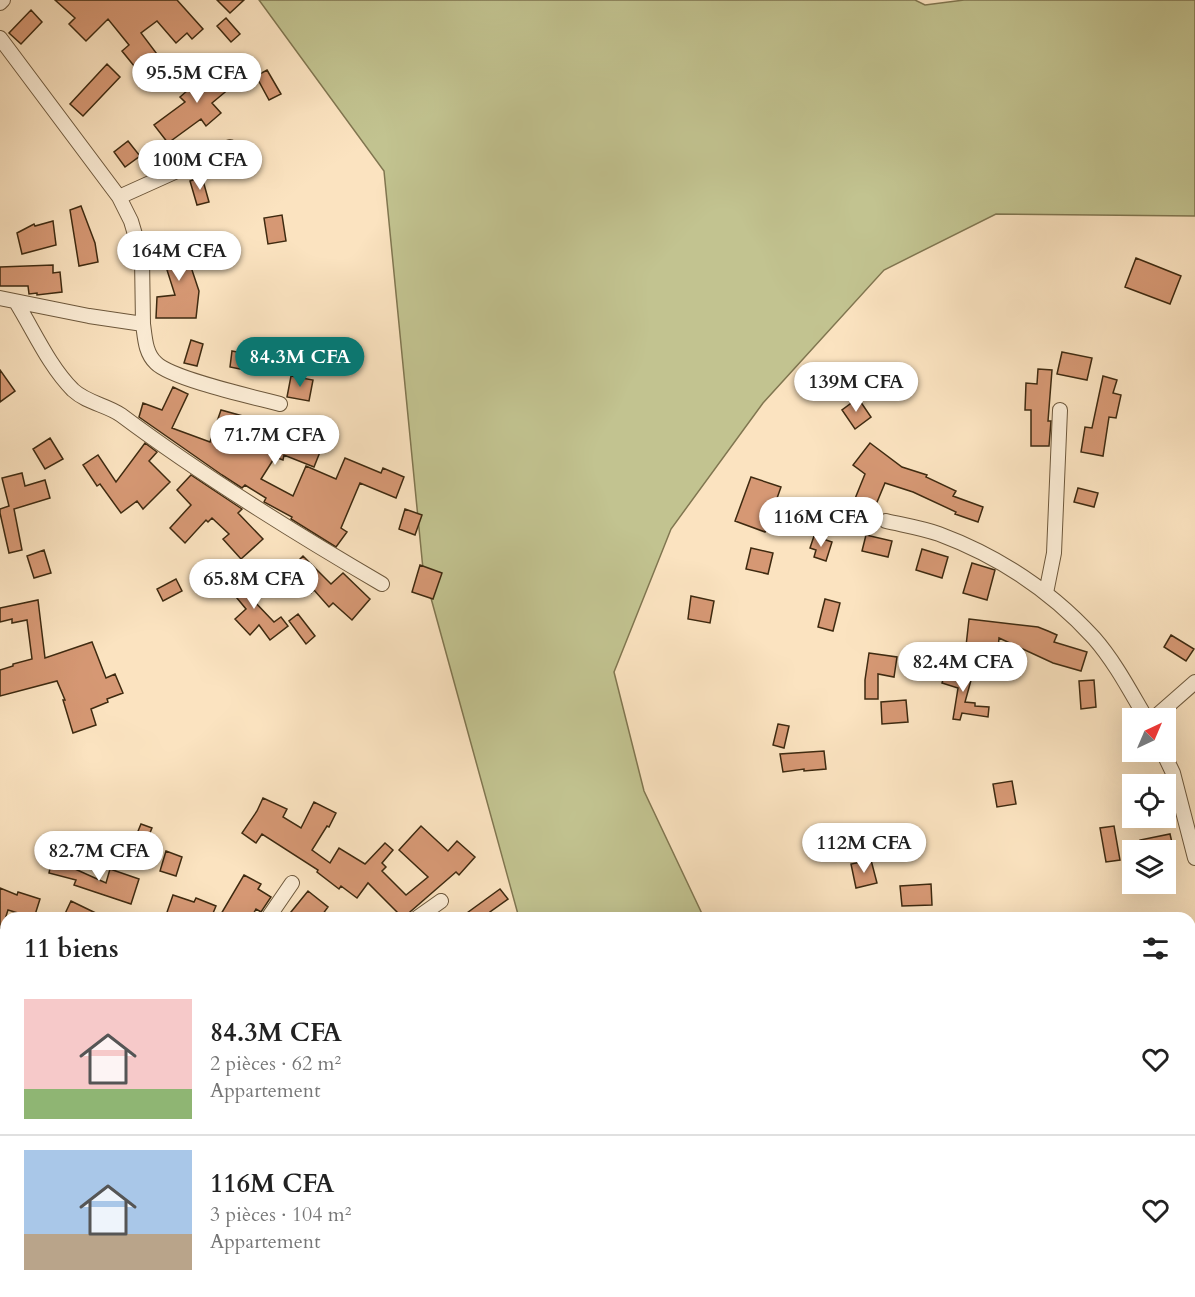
<!DOCTYPE html>
<html lang="fr">
<head>
<meta charset="utf-8">
<style>
	:root { --surface:#fff; --page:#f6f6f6; --text:#222; --muted:#767676; --line:#e0e0e0; --accent:#0f766e }
	body { margin:0; font-family:Cardo,serif; background:var(--page); color:var(--text); height:100vh; display:flex; flex-direction:column; font-size:22px; white-space:nowrap }
	* { box-sizing:border-box; margin:0 }
	p { font-size:20px; color:var(--muted) }
	.icon { flex:none; width:33px; height:33px; fill:none; stroke:currentColor; stroke-width:2; stroke-linecap:round; stroke-linejoin:round }
	.map { position:relative; flex:1; overflow:hidden }
	.drawer { position:absolute; left:0px; top:912px; width:1196px; height:386px; display:flex; flex-direction:column; background:var(--surface); border-radius:18px 18px 0 0; box-shadow:0 6px 24px #0002 }
	.drawer>* { flex:none }
	.needle { width:39px; rotate:44deg }
	.tools { position:absolute; left:1122px; top:708px; display:grid; gap:12px }
	.tools a { display:grid; place-items:center; width:54px; height:54px; border-radius:0px; background:var(--surface); box-shadow:0 6px 24px #0002; font-size:30px }
	.price { position:absolute; translate:-50% -51px; padding:0 14px; border-radius:21px; background:#fff; color:#222; font-size:20px; line-height:39px; filter:drop-shadow(0 2px 3px #0008) }
	.price::after { content:''; position:absolute; left:50%; top:36px; width:18px; height:14px; margin-left:-9px; background:inherit; clip-path:polygon(0 0,100% 0,50% 100%) }
	.price.active { background:var(--accent); color:#fff }
	ul { padding:0; list-style:none }
	li { display:flex; align-items:center; gap:18px; height:150px; padding:0 24px }
	li+li { border-top:2px solid var(--line) }
	li span { display:grid; place-items:center; flex:none; width:168px; height:120px; border-radius:0px; color:#555 }
	li>.icon { margin-inline-start:auto }
	span .icon { width:72px; height:72px; fill:#fffc; stroke-width:1 }
	li b { font-size:26px }
	h2 { display:flex; justify-content:space-between; align-items:center; height:72px; padding:0 24px; font-size:26px }
	.map>svg:first-child { display:block }
	.green { fill:#c2c390; stroke:#807650; stroke-width:1.5 }
	.building { fill:#d69874; stroke:#3e2a10; stroke-width:1.5 }
	.lines { fill:none; stroke-linecap:round; stroke-linejoin:round }
	.minor-casing { stroke:#6d583c; stroke-width:16 }
	.minor { stroke:#fcedd6; stroke-width:14 }
</style>
</head>
<body>
<div class="map">
<svg width="1195" height="1297" viewBox="0 0 1195 1297">
	<rect width="100%" height="100%" fill="#fbe3c0"/>
	<filter id="stains"><feTurbulence type="fractalNoise" baseFrequency=".00333" numOctaves="4"/><feColorMatrix values="0 0 0 0 .2 0 0 0 0 .09 0 0 0 0 .02 0 0 0 .5 -.17"/></filter>
	<radialGradient id="worn" r=".72"><stop offset=".6" stop-color="#630" stop-opacity="0"/><stop offset="1" stop-color="#630" stop-opacity=".3"/></radialGradient>
	<path class="green" d="M259 0H915L925 5 964 0H1195V216L996 214 884 270 763 403 671 529 614 672 644 791 704 918H519L423 569 384 171Z
		M522 1292H816L813 1297H523Z"/>
	<path class="building" d="M55 0H177L203 29 192 39 187 33 176 43 157 21 141 33 163 62 143 77 122 51 129 45 108 19 86 41 69 24 75 18Z
		M217 0H244L230 13Z
		M31 10 42 22 21 44 9 33Z
		M226 18 240 34 231 42 217 26Z
		M107 64 120 77 83 116 70 104Z
		M218 64 236 83 212 103 221 113 206 126 201 119 168 143 154 125 185 102 180 97Z
		M267 70 281 94 269 100 256 76Z
		M128 141 140 156 125 167 114 152Z
		M202 177 209 202 197 205 190 181Z
		M81 206 95 243 98 262 79 266 70 210Z
		M282 215 286 241 268 244 264 218Z
		M53 221 56 245 22 254 17 233 34 224 35 226Z
		M188 236 192 261H189L199 291 196 318H156L157 297 175 295 167 270 169 269 163 240Z
		M1136 258 1181 276 1170 304 1125 287Z
		M53 265V273L60 272 62 292 37 295V293L29 294 28 286H0V267Z
		M191 340 203 344 197 366 184 363Z
		M232 351 258 356 255 372 230 367Z
		M1062 352 1092 358 1087 380 1057 374Z
		M1038 369 1052 370 1048 421H1051L1049 446H1031V410H1025L1026 383 1037 384Z
		M0 370 15 391 0 402Z
		M291 376 313 380 309 401 287 397Z
		M1103 376 1117 380 1113 393 1121 395 1116 418 1109 417 1103 456 1081 452 1085 427 1092 428Z
		M173 387 188 394 172 428 210 442 221 410 250 418 283 425 282 426 324 442 314 467 284 455 283 460 275 457 261 479 293 496 306 466 336 479 345 458 381 473 383 468 404 477 396 498 360 483 341 528 347 532 336 547 291 519 292 517 264 502 266 498 245 485 242 488 222 475 139 417 143 403 162 410Z
		M858 398 871 417 855 429 842 410Z
		M50 438 63 459 45 469 33 449Z
		M145 443 157 452 149 461 170 482 143 509 137 501 121 513 100 484 97 486 83 465 98 455 116 482Z
		M870 443 902 467 927 475 926 477 956 491 953 496 983 507 978 522 955 514 956 512 913 492 885 483 870 519 850 511 865 474 853 465Z
		M22 473 25 486 45 480 50 498 14 509 22 550 9 553 0 513V509L9 506 2 478Z
		M191 475 242 509 238 513 263 539 241 559 223 539 229 534 212 518 208 522 206 520 185 543 170 528 191 505 177 490Z
		M751 477 781 487 765 532 735 521Z
		M1078 488 1098 493 1094 507 1074 502Z
		M405 509 422 515 415 535 399 529Z
		M866 535 892 541 888 557 862 551Z
		M814 536 832 542 826 561 814 557 816 550 810 548Z
		M751 548 773 553 768 574 746 569Z
		M922 549 948 557 942 578 916 570Z
		M44 550 51 573 34 578 27 556Z
		M303 556 331 584 343 573 370 599 352 620 333 603 329 607 314 590 311 593 288 571Z
		M972 563 995 570 987 600 963 593Z
		M420 565 442 573 433 599 412 592Z
		M250 574 260 586 249 596 274 622 281 617 288 626 270 640 259 625 250 635 235 619 246 609 227 586 233 580 238 585Z
		M176 579 182 591 163 601 157 589Z
		M691 596 714 601 710 623 688 619Z
		M825 599 840 603 833 631 818 627Z
		M38 600 45 658 92 642 106 678 115 674 123 693 107 699 108 702 91 709 96 725 73 733 63 700H65L57 681 0 696V670L13 666V664L32 659 27 620 12 623V619L0 622V608Z
		M298 614 315 636 306 644 289 621Z
		M969 619 1038 627 1048 631 1057 635 1054 642 1087 652 1081 671 1053 663 999 638 998 650 966 646Z
		M1171 635 1194 649 1186 661 1164 647Z
		M869 653 897 657 894 677 878 674V699H865V680Z
		M947 666 973 673 965 702 975 703V706L989 707 988 717 962 713 960 720 953 719 958 688 942 683Z
		M1094 680 1096 707 1081 709 1079 681Z
		M906 700 908 722 882 724 881 702Z
		M778 724 789 726 784 748 773 745Z
		M824 751 826 769 804 771V769L783 772 780 754Z
		M1012 781 1016 804 997 807 993 784Z
		M263 798 287 809 283 817 301 828 314 802 336 813 329 827 327 826 312 850 330 863 339 848 365 864 385 843 393 850 382 863 386 867 382 871 406 895 428 877 399 850 421 826 448 851 457 841 475 857 459 875 456 872 403 918 368 883 357 898 341 886 339 889 317 872 318 870 262 834 256 843 242 833 257 811Z
		M141 824 152 828 147 840 136 836Z
		M1114 826 1120 860 1106 862 1100 828Z
		M904 831 907 847 887 850 884 834Z
		M1170 834 1173 847 1142 850 1140 840Z
		M166 851 182 857 176 876 160 871Z
		M52 859 76 865 75 869 106 883 110 869 139 879 131 904 74 885 76 880 49 873Z
		M871 860 877 883 856 888 851 864Z
		M244 875 261 884 258 889 271 897 261 912 256 909 251 918H243L235 913 232 918H228L221 914Z
		M931 884 932 905 902 906 900 886Z
		M0 888 17 895 18 892 40 899 34 918 8 910 2 929 0 928Z
		M500 889 508 899 490 912 494 918H460Z
		M308 891 328 907 320 918H298L291 912Z
		M173 895 194 902 196 898 216 906 211 918H165Z
		M71 901 106 918H63Z"/>
	<g class="lines">
		<defs>
			<path id="minor" d="M0 3 3 0
				M0 38 119 197 131 221 142 258 143 324
				M119 197 230 147
				M0 298 89 316 143 324C145 337 145 353 156 363 172 379 254 397 280 404
				M16 302C34 331 49 366 73 390 87 403 107 405 121 415 204 477 293 532 382 584
				M886 521C903 525 922 528 939 534 998 556 1052 592 1094 638 1115 662 1130 691 1146 718
				M1046 593 1054 553 1060 410
				M1154 718 1195 682
				M1163 752 1173 773 1195 858
				M268 918 292 883
				M417 918 441 901
				M1190 941 1195 939
				M1190 1155H1195
				M0 1256 6 1255"/>
		</defs>
		<use href="#minor" class="minor-casing"/>
		<use href="#minor" class="minor"/>
	</g>
	<rect width="100%" height="100%" filter="url(#stains)"/>
	<rect width="100%" height="100%" fill="url(#worn)"/>
</svg>
<div class="tools">
<a><svg class="needle" viewBox="-14 -14 28 28"><path d="M0-13l5 13h-10z" fill="#e53935"/><path d="M0 13l5-13h-10z" fill="#767676"/></svg></a>
<a><svg class="icon" aria-label="locate" viewBox="0 0 24 24"><circle cx="12" cy="12" r="6"/><path d="M12 2v4M12 18v4M2 12h4M18 12h4"/></svg></a>
<a><svg class="icon" aria-label="layers" viewBox="0 0 24 24"><path d="M12 4l9 5-9 5-9-5zM3 14l9 5 9-5"/></svg></a>
</div>
<b class="price" style="left:197px;top:104px">95.5M CFA</b>
<b class="price" style="left:200px;top:191px">100M CFA</b>
<b class="price" style="left:179px;top:282px">164M CFA</b>
<b class="price active" style="left:300px;top:388px">84.3M CFA</b>
<b class="price" style="left:856px;top:413px">139M CFA</b>
<b class="price" style="left:275px;top:466px">71.7M CFA</b>
<b class="price" style="left:821px;top:548px">116M CFA</b>
<b class="price" style="left:254px;top:610px">65.8M CFA</b>
<b class="price" style="left:963px;top:693px">82.4M CFA</b>
<b class="price" style="left:864px;top:874px">112M CFA</b>
<b class="price" style="left:99px;top:882px">82.7M CFA</b>
<section class="drawer">
<h2>11 biens<svg class="icon" aria-label="filters" viewBox="0 0 24 24"><path d="M4 7h16M4 17h16"/><circle cx="9" cy="7" r="2"/><circle cx="15" cy="17" r="2"/></svg></h2>
<ul>
<li><span style="background:linear-gradient(#f6c9c9 75%,#8fb573 0)"><svg class="icon" aria-label="home" viewBox="0 0 24 24"><path d="M3 11l9-7 9 7M6 9v11h12V9"/></svg></span><div><b>84.3M CFA</b><p>2 pièces · 62 m²</p><p>Appartement</p></div><svg class="icon" aria-label="heart" viewBox="0 0 24 24"><path d="M12 20l-8-8c-3-5 5-10 8-4 3-6 11-1 8 4z"/></svg></li>
<li><span style="background:linear-gradient(#a9c7e8 70%,#b9a48a 0)"><svg class="icon" aria-label="home" viewBox="0 0 24 24"><path d="M3 11l9-7 9 7M6 9v11h12V9"/></svg></span><div><b>116M CFA</b><p>3 pièces · 104 m²</p><p>Appartement</p></div><svg class="icon" aria-label="heart" viewBox="0 0 24 24"><path d="M12 20l-8-8c-3-5 5-10 8-4 3-6 11-1 8 4z"/></svg></li>
</ul>
</section>
</div>
</body>
</html>
